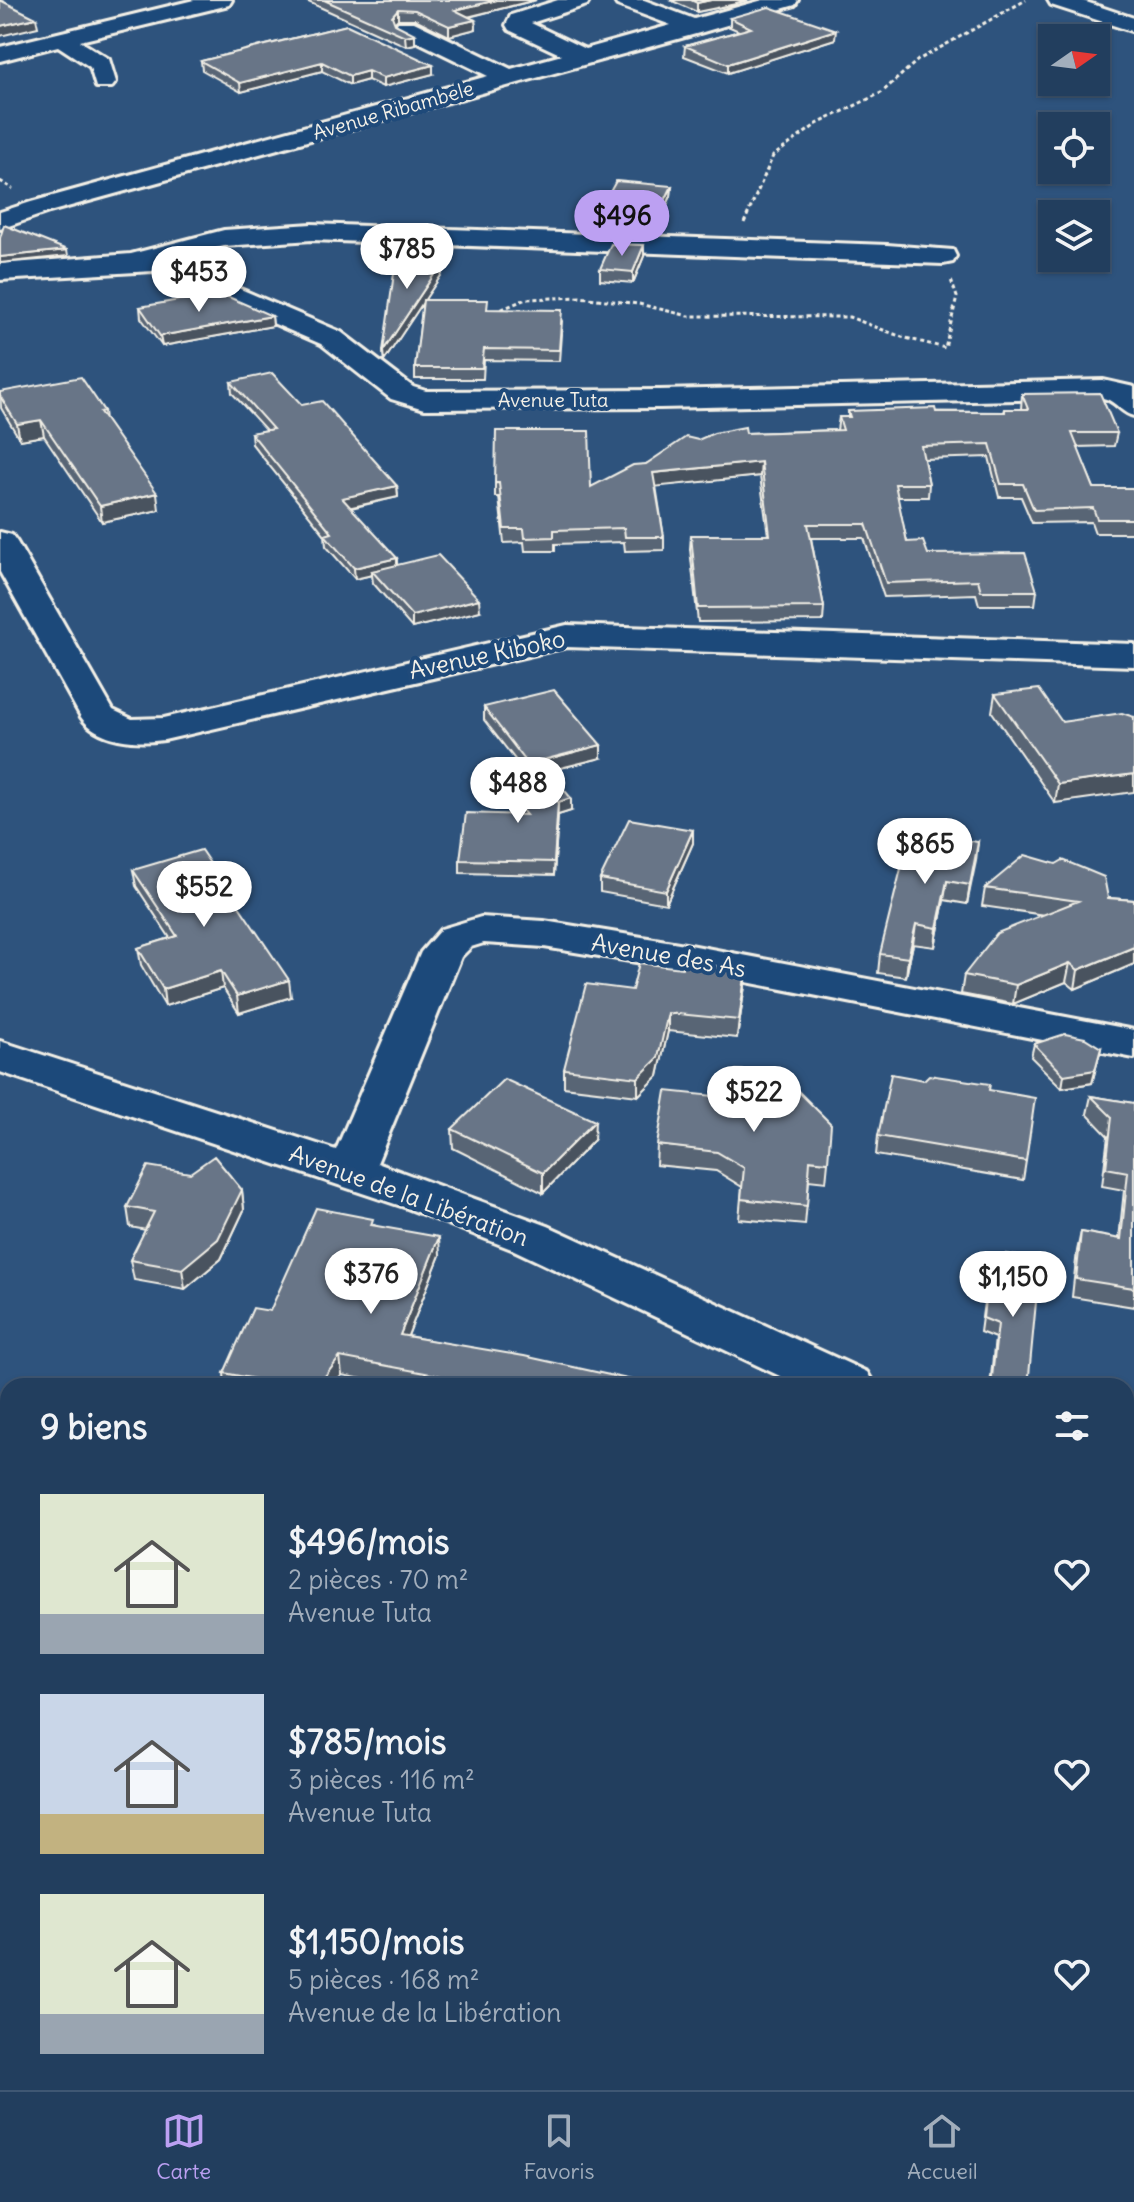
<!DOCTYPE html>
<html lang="fr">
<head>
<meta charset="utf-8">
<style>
	:root { --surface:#223e5e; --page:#2a4564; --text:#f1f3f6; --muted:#a2aebc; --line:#3f5773; --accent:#bca0f2 }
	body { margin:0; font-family:Delius,sans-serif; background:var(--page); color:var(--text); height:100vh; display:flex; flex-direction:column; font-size:30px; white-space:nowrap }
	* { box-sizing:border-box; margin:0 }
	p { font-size:26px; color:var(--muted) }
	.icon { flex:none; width:44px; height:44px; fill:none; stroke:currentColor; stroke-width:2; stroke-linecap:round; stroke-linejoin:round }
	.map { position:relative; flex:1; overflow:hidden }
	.sheet { position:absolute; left:0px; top:1378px; width:1134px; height:712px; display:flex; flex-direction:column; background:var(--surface); border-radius:24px 24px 0 0; box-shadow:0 2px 6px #0004,0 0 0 2px var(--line) }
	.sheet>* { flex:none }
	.needle { width:52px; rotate:76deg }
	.fabs { position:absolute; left:1038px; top:24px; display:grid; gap:16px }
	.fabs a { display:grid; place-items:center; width:72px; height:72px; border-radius:0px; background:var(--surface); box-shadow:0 2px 6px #0004,0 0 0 2px var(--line); font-size:40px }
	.price { position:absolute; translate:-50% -68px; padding:0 18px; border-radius:28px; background:#fff; color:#222; font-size:26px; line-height:52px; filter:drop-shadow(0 2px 4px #0008) }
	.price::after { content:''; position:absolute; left:50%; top:48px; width:24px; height:18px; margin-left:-12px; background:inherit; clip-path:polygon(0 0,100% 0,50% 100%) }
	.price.on { background:var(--accent); color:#111 }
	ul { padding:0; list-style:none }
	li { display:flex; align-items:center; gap:24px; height:200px; padding:0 40px }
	li span { display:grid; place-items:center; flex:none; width:224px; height:160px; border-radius:0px; color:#555 }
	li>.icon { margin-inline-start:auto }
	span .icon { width:96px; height:96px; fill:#fffc; stroke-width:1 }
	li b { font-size:34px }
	h2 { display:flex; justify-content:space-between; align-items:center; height:96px; padding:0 40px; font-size:34px }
	.tab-bar { display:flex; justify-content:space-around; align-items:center; height:112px; border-top:2px solid var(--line); background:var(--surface); font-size:22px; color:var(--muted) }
	.tab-bar a { display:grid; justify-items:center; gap:4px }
	.tab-bar .on { color:var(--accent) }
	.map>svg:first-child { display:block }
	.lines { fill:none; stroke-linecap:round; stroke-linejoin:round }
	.minor-casing { stroke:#f4f1e8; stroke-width:6 }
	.path { stroke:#f4f1e8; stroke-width:3; stroke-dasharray:4 3; stroke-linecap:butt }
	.minor { fill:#1f4a7a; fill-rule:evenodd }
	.wall { fill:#596574; stroke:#f4f1e8; stroke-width:2 }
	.shaded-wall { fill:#49525e; stroke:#f4f1e8; stroke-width:2 }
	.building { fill:#687587; stroke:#f4f1e8; stroke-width:2 }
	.labels { text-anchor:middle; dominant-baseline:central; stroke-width:8; stroke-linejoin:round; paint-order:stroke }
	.far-street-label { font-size:20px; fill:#f4f1e8; stroke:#1f4a7a }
	.street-label { font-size:24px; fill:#f4f1e8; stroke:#1f4a7a }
</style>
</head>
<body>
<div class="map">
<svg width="1134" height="2090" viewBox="0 0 1134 2090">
	<rect width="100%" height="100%" fill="#2e537d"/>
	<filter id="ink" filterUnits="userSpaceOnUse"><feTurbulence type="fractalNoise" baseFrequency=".0125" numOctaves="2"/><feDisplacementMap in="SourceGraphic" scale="16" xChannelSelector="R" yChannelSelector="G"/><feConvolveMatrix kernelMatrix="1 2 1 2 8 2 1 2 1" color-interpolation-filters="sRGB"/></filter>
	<g filter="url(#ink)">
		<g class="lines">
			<defs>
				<path id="minor" d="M194 0H232L229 5 80 41 109 59 116 82 112 87H96L90 67 58 46 0 61V47Z
					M558 0H590L587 5 531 23 585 49 671 25 617 5 614 0H644L694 19 763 0H798L795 5 703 32 49 212 0 229V212L31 202 488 76 398 32 395 27 398 22H414L511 69 562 55 509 30 506 25 511 15Z
					M1048 0H1080L1134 18V32L1051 5Z
					M312 224 887 245 953 250 956 256 953 262 943 264 312 240 224 246 170 259 341 332 413 387 426 391 660 390 1103 380 1134 387V416C1120 413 1117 401 1103 398L660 408 424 409 391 399 321 344 153 271 0 280V264L131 254 224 230Z
					M0 532 12 535 17 542 113 710 132 719 164 718 567 625 1134 644V666L567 647 164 740C137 744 97 741 81 717L0 572Z
					M481 917 544 921 685 944 1134 1030V1058L685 970 544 947 484 943 471 947 461 957 377 1163 548 1226 867 1372 875 1386H801L514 1250 407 1208 0 1072V1041L336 1150 421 952 441 929Z
					M1126 1498 1134 1501V1546L1126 1543Z
					M0 1600 8 1602V1650L0 1648Z
					M570 2082H636L634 2090H568Z"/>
			</defs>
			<use href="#minor" class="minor-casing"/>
			<path class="path" d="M0 181 13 189
				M744 223 773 156 817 124 881 93 918 60 1026 0
				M495 312 526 299 580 297 639 304 689 316 849 317 902 337 945 348 957 297 951 280"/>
			<use href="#minor" class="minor"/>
		</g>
		<path class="wall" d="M304 0H536L469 17 475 20 476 29 449 36 415 19H398L395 23 415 44 406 46Z
			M670 0H748L736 3V4L697 12Z
			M730 18 835 39 728 73 684 56 685 46 739 31 730 27Z
			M347 25 433 74 383 87 368 80 350 85 322 71 241 92 202 70 201 61Z
			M672 186 671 196 654 233 595 229V219Z
			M644 256 633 283 600 280V269Z
			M442 274 424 300 562 321 559 361 484 360 483 379H415V368L423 302 384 361 383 351Z
			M140 307 272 316 273 326 162 346 141 318Z
			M231 382 302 405 397 486 398 497 351 508 397 565 480 611 412 628 373 583 372 575 355 579 326 546 325 535 252 444 251 433 266 430 232 393Z
			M0 392 104 411 105 420 159 510 102 522 44 436 20 440 1 408Z
			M1022 394 1117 433 1114 446 1077 447 1094 488 1134 491V533H1095L1091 522 1032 523 1021 497H999L989 457 924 459 929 484 928 497H897L907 542 928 554 1037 591 1035 605H979L976 594 884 597 864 538H811L824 607 823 621 698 622 690 549 691 535H768L760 476 656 486 664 537V550L625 551 624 542 555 544V551H525L524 542 504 543 499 497H495V483L591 487 646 464 698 440 746 433 837 430 839 417H848V411L1004 412 1005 409H1021Z
			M995 694 1062 722 1134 717 1055 803 992 712Z
			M484 707 601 758 528 776 484 720Z
			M502 785 571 811 558 815 554 875 460 873V860L515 815 502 798Z
			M693 830V843L666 904 600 892V879Z
			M978 842 967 904 944 900 935 947 913 944 906 977 878 973 880 954Z
			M133 870 291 997 239 1013 223 988 165 1006 141 965 138 948 170 938 136 886Z
			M985 888 1134 900V964L1075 989 1066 982 1013 1004 961 994 964 975 1044 915 982 906Z
			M682 968 746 969 745 986 737 1038 668 1031 658 1076 638 1096 564 1087V1069L632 990Z
			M1034 1044 1101 1048 1092 1083 1062 1088 1031 1057Z
			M989 1090 1026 1161 1023 1180 876 1155 878 1136Z
			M1091 1096 1134 1103V1307L1072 1297 1077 1251 1081 1232 1119 1239 1124 1190 1102 1186 1108 1136 1087 1114Z
			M452 1129 594 1140 543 1193 453 1148Z
			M657 1145 828 1162 826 1182 809 1180 805 1225 739 1219 742 1187 716 1171 656 1165Z
			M242 1190 244 1210 221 1259 185 1289 134 1280 130 1260 146 1230 130 1227 127 1207Z
			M374 1225 440 1255 408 1336 659 1386H400L342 1375 333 1386H225L224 1373 270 1311Z
			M1006 1254 1028 1386H990L995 1338 980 1332 988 1273 1003 1275Z
			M1126 1725 1134 1726V1858L1126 1856Z
			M353 2082H443L441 2090H382Z
			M475 2082H555L553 2090H505Z"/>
		<path class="shaded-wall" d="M497 0H536L455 20V10Z
			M711 0H748L736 3V4L697 12V3Z
			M398 9V19L392 25V16Z
			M36 18 38 27 0 36V26Z
			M475 20 476 29 449 36V26Z
			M836 30 835 39 728 73V64Z
			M415 34V44L406 46 405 36Z
			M322 62V71L241 92 240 83Z
			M433 65V74L383 87V78Z
			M368 71V80L350 85V76Z
			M672 186 671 196 654 233V223Z
			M644 245V256L633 283V272Z
			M67 250 68 256 0 263V257Z
			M441 264 442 274 384 361 383 351Z
			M272 316 273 326 162 346 160 336Z
			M41 420 44 436 20 440 17 424Z
			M761 462 760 476 653 487V473Z
			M397 486 398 497 343 509 342 498Z
			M157 493 159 510 102 522 100 506Z
			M397 558V569L372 571V575L355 579 354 568Z
			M479 599 480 611 412 628V616Z
			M601 745V758L528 776V764Z
			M1134 774V792L1055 803 1058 784Z
			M571 798V811L558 815 554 875 558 802Z
			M693 830V843L666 904V891Z
			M978 842 976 861 967 904 970 885Z
			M947 881 944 900 935 947 937 928Z
			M916 924 913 944 906 977 908 958Z
			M1134 947V964L1075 989 1078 970Z
			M1070 963 1066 982 1013 1004 1016 985Z
			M746 969 745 986 737 1038 739 1020Z
			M221 971 223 988 165 1006 163 989Z
			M289 980 291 997 239 1013 237 996Z
			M668 1013V1031L658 1076 638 1096V1078Z
			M1101 1048 1092 1083 1062 1088 1064 1075Z
			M595 1121 594 1140 543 1193V1173Z
			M242 1190 244 1210 221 1259 185 1289 182 1269Z
			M439 1237 440 1255 401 1353 400 1335Z
			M340 1357 342 1375 333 1386H317Z
			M437 2082H443L441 2090H436Z
			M550 2082H555L553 2090H550Z"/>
		<path class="building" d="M0 0 36 18 0 26Z
			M324 0H497L455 10 475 20 449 26 415 10 398 9 392 16 395 24 415 34 405 36Z
			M691 0H711L697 3Z
			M769 7 836 30 728 64 685 46 751 28 730 18Z
			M347 25 433 65 383 78 368 71 350 76 322 62 240 83 201 61Z
			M616 181 672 186 654 223 595 219Z
			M4 225 67 250 0 257V238Z
			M611 244 644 245 633 272 600 269Z
			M396 259 441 264 383 351Z
			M213 294 224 295 272 316 160 336 140 307Z
			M423 300H488L487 309 562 310 559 350 484 349 482 368H415Z
			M272 373 302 405 322 401 397 486 342 498 397 558 354 568 325 535 332 533 251 433 273 429 231 382Z
			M81 377 104 411 100 412 157 493 100 506 41 420 17 424 0 396V392Z
			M1100 393 1117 433H1072L1094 488H1133L1134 491V519H1097L1093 508 1034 510 1023 484H1001L990 444 921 446 929 484H895L907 542 923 541 928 554 1025 553 1037 591H981L978 580 886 583 866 524H808L824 607 698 608 691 535H770L761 462 653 473 664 537H625L624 528 554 530V537L525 538 524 529H504L499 483H495L496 431H589L591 487 633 465 646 464 686 437 698 440 714 433 745 427 746 433 843 430 839 417H850L848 411 935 408 936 412H1005V409H1028L1022 394Z
			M438 555 479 599 412 616 372 571Z
			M1039 689 1062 722 1122 713 1134 717V774L1058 784 995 694Z
			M554 690 601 745 528 764 484 707Z
			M549 772 571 798 558 802 554 862 460 860 466 813 526 815 502 785Z
			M629 819 693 830 666 891 600 879Z
			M910 832 978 842 970 885 947 881 937 928 916 924 908 958 880 954Z
			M201 850 289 980 237 996 221 971 163 989 138 948 177 936 133 870Z
			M1025 855 1056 864 1063 860 1104 877 1108 898 1134 900V947L1078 970 1070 963 1016 985 964 975 997 933 1078 901 985 888Z
			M639 963 682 968 683 963 746 969 739 1020 668 1013 658 1058 638 1078 564 1069 586 984 632 990Z
			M1065 1034 1085 1038 1101 1048 1095 1070 1064 1075 1034 1044Z
			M736 1070 780 1073 831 1124 828 1162 810 1160 807 1206 741 1199 744 1168 717 1152 657 1145 666 1091 733 1098Z
			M891 1074 924 1080 929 1075 990 1084 989 1090 1035 1098 1026 1161 878 1136Z
			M504 1079 595 1121 543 1173 452 1129Z
			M1091 1096 1134 1103V1288L1076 1279 1081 1232 1121 1239 1128 1172 1106 1168 1112 1117Z
			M214 1156 242 1190 218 1239 182 1269 130 1260 154 1212 127 1207 148 1166 190 1173Z
			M316 1208 373 1219 371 1225 439 1237 400 1335 524 1356 659 1386H495L340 1357 317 1386H274L276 1383 224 1373 253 1308 270 1311Z
			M1006 1254 1040 1260 1028 1386H991L998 1324 983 1318 988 1273 1004 1275Z
			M1126 1725 1134 1726V1840L1126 1838Z
			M417 2082H437L435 2087Z"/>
	</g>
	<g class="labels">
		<g class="far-street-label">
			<text transform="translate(393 110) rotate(-16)">Avenue Ribambele</text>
			<text x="553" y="399">Avenue Tuta</text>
		</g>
		<g class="street-label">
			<text transform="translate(487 654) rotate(-12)">Avenue Kiboko</text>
			<text transform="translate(669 955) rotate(10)">Avenue des As</text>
			<text transform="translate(409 1195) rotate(20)">Avenue de la Libération</text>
		</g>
	</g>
</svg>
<div class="fabs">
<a><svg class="needle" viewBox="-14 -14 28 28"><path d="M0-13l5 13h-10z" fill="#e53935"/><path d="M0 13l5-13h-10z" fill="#a2aebc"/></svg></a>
<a><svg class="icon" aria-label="locate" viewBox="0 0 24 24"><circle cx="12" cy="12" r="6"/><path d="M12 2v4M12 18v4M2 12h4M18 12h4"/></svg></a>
<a><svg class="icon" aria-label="layers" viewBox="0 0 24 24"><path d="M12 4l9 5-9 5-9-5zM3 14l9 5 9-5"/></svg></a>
</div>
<b class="price on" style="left:622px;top:258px">$496</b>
<b class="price" style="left:407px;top:291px">$785</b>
<b class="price" style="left:199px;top:314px">$453</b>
<b class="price" style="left:518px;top:825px">$488</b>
<b class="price" style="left:925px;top:886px">$865</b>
<b class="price" style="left:204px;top:929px">$552</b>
<b class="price" style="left:754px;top:1134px">$522</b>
<b class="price" style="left:371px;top:1316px">$376</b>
<b class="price" style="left:1013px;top:1319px">$1,150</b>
<section class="sheet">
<h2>9 biens<svg class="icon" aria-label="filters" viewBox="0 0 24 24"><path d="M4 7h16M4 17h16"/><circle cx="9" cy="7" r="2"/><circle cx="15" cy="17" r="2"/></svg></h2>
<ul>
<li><span style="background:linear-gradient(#dfe7d0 75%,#9aa5b1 0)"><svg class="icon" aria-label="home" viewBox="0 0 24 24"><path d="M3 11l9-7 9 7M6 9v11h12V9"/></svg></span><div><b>$496/mois</b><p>2 pièces · 70 m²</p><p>Avenue Tuta</p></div><svg class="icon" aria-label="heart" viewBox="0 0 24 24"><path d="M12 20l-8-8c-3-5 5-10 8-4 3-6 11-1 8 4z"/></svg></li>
<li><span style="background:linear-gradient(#c9d6e8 75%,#c2b280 0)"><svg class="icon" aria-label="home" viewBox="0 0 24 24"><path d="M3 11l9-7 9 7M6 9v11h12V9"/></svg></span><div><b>$785/mois</b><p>3 pièces · 116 m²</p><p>Avenue Tuta</p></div><svg class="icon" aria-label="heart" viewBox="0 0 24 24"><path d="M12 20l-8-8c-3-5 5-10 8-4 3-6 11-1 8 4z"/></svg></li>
<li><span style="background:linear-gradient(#dfe7d0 75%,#9aa5b1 0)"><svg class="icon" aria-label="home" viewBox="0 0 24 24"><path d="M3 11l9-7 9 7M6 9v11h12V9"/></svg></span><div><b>$1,150/mois</b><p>5 pièces · 168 m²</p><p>Avenue de la Libération</p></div><svg class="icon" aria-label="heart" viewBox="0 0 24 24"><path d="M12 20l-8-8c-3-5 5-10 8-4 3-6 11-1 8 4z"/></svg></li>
</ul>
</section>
</div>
<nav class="tab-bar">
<a class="on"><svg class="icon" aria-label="map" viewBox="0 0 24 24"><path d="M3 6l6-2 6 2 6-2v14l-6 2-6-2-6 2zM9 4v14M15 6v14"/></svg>Carte</a>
<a><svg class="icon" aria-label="saved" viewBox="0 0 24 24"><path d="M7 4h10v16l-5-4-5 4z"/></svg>Favoris</a>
<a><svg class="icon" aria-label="home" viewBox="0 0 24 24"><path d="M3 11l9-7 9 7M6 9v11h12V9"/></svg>Accueil</a>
</nav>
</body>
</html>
